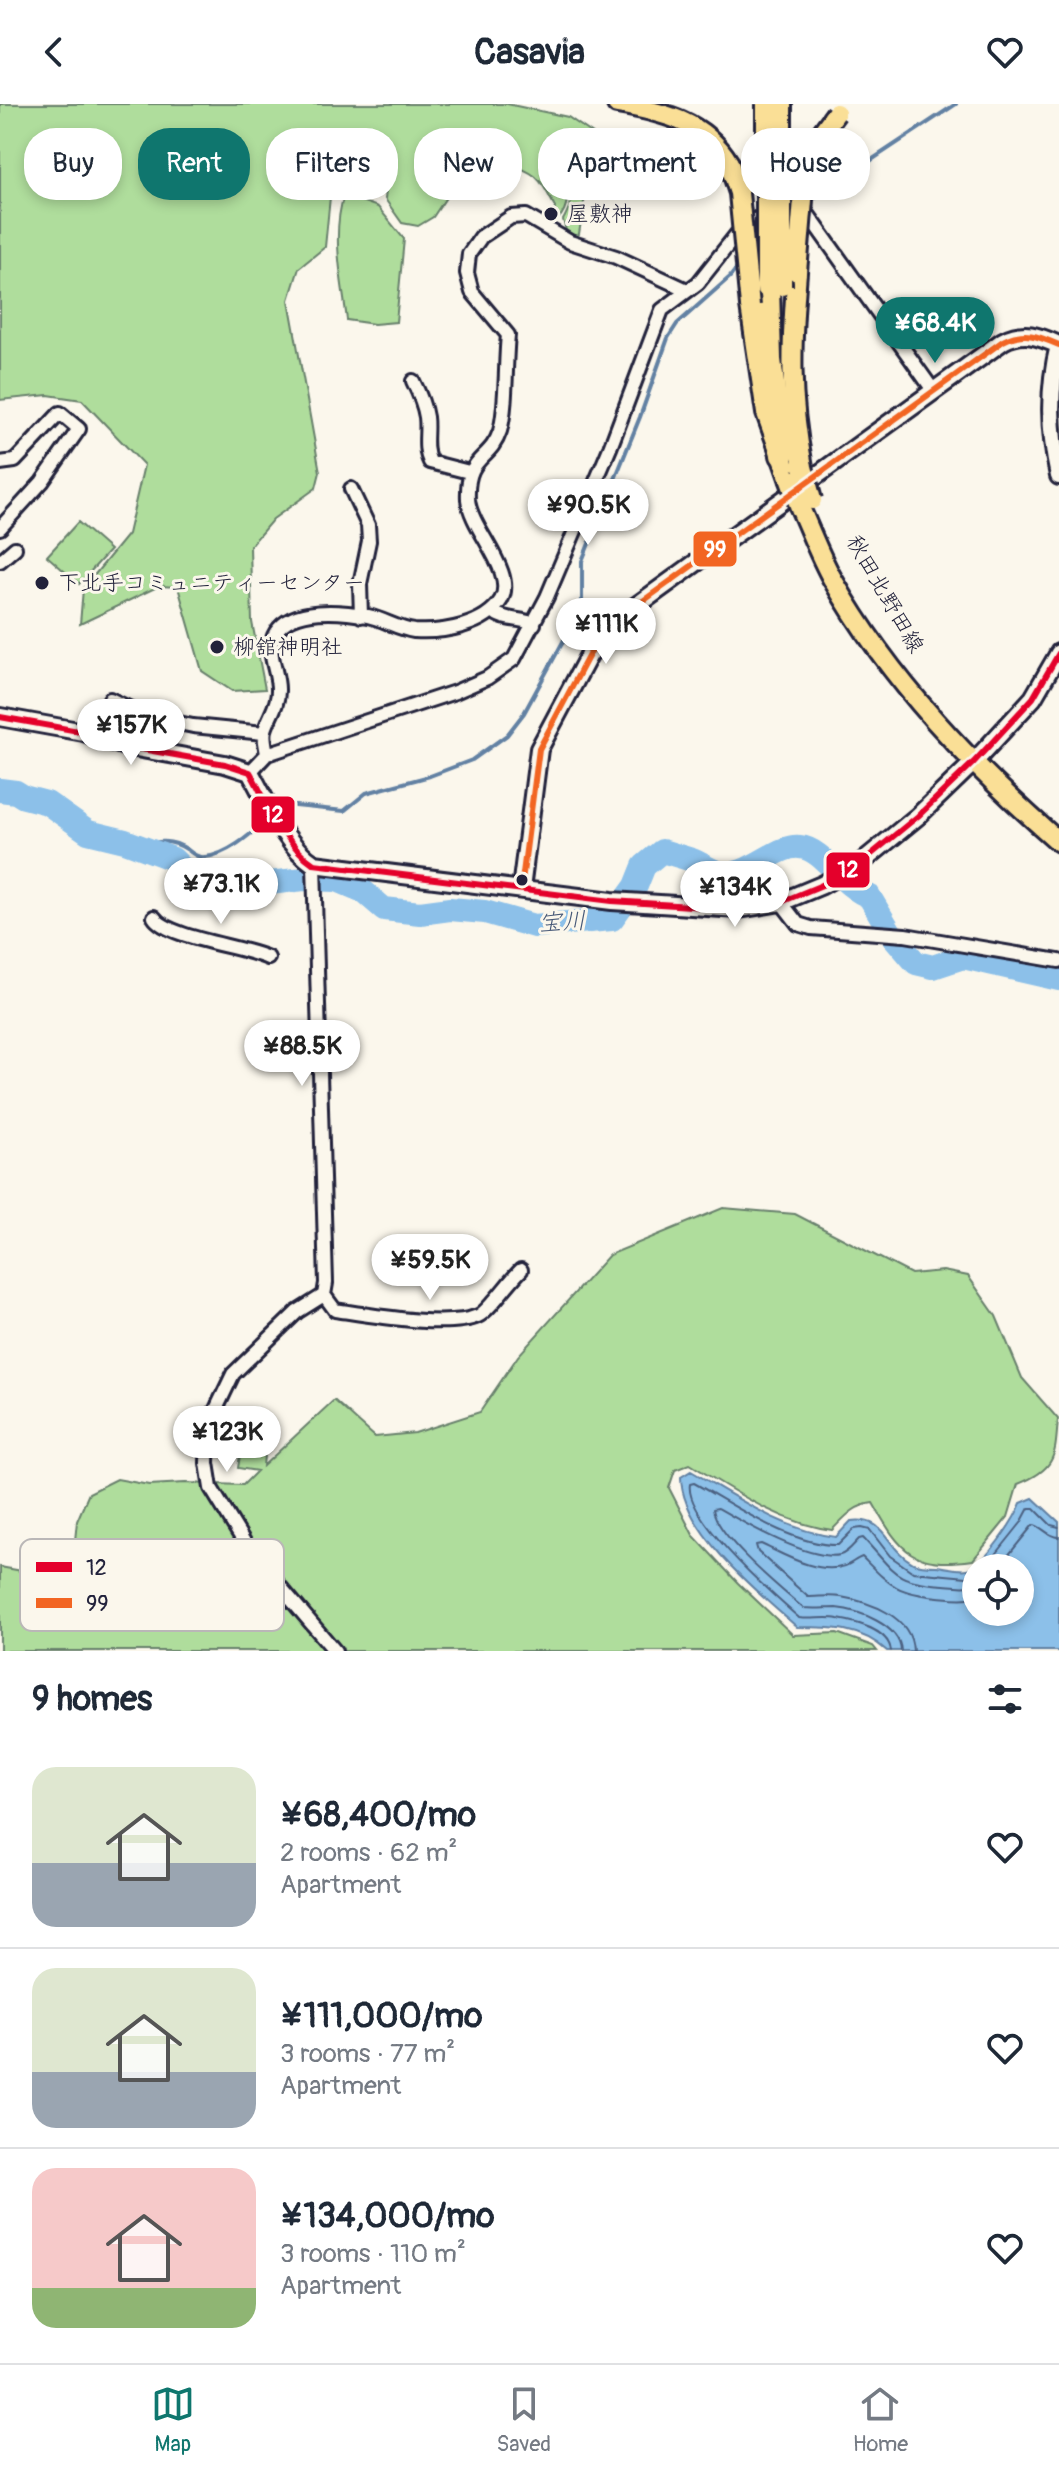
<!DOCTYPE html>
<html lang="en">
<head>
<meta charset="utf-8">
<style>
	:root { --surface:#fff; --page:#f6f6f7; --text:#1f2937; --muted:#747a83; --line:#e0e1e3; --accent:#0f766e }
	body { margin:0; font-family:Pangolin,"Klee One",sans-serif; background:var(--page); color:var(--text); height:100vh; display:flex; flex-direction:column; font-size:30px; white-space:nowrap }
	* { box-sizing:border-box; margin:0 }
	p { font-size:26px; color:var(--muted) }
	.icon { flex:none; width:44px; height:44px; fill:none; stroke:currentColor; stroke-width:2; stroke-linecap:round; stroke-linejoin:round }
	.map { position:relative; height:1547px; overflow:hidden }
	.details { display:flex; flex-direction:column; background:var(--surface); flex:1 }
	.details>* { flex:none }
	.hud { position:absolute; left:24px; top:24px; width:1012px; height:72px; display:flex; gap:16px }
	.controls { position:absolute; left:962px; top:1450px; display:grid; gap:16px }
	.controls a { display:grid; place-items:center; width:72px; height:72px; border-radius:50%; background:var(--surface); box-shadow:0 4px 12px #0003; font-size:40px }
	.price { position:absolute; translate:-50% -68px; padding:0 18px; border-radius:28px; background:#fff; color:#222; font-size:26px; line-height:52px; filter:drop-shadow(0 2px 4px #0008) }
	.price::after { content:''; position:absolute; left:50%; top:48px; width:24px; height:18px; margin-left:-12px; background:inherit; clip-path:polygon(0 0,100% 0,50% 100%) }
	.price.current { background:var(--accent); color:#fff }
	ul { padding:0; list-style:none }
	li { display:flex; align-items:center; gap:24px; height:200px; padding:0 32px }
	li+li { border-top:2px solid var(--line) }
	li span { display:grid; place-items:center; flex:none; width:224px; height:160px; border-radius:24px; color:#555 }
	li>.icon { margin-inline-start:auto }
	span .icon { width:96px; height:96px; fill:#fffc; stroke-width:1 }
	li b { font-size:34px }
	h2 { display:flex; justify-content:space-between; align-items:center; height:96px; padding:0 32px; font-size:34px }
	.chip { padding:0 28px; border-radius:32px; background:var(--surface); box-shadow:0 4px 12px #0003; font-size:28px; line-height:72px }
	.chip.current { background:var(--accent); color:#fff }
	header { display:flex; justify-content:space-between; align-items:center; height:104px; padding:0 32px; background:var(--surface); font-size:36px; font-weight:700 }
	.tabs { display:flex; justify-content:space-around; align-items:center; height:112px; border-top:2px solid var(--line); background:var(--surface); font-size:22px; color:var(--muted) }
	.tabs a { display:grid; justify-items:center; gap:4px }
	.tabs .current { color:var(--accent) }
	.map>svg:first-child { display:block }
	.green { fill:#afdd9c; stroke:#68806c; stroke-width:2 }
	.water { fill:#8cc0e9; stroke:#6281a3; stroke-width:2; fill-rule:evenodd }
	.lines { fill:none; stroke-linecap:round; stroke-linejoin:round }
	.shore { stroke:#4c6181; stroke-width:2 }
	.stream { stroke:#6281a3; stroke-width:4 }
	.river { stroke:#8cc0e9; stroke-width:24 }
	.street-casing { stroke:#22223b; stroke-width:18 }
	.secondary-casing { stroke:#22223b; stroke-width:22 }
	.primary-casing { stroke:#22223b; stroke-width:24 }
	.highway-casing { stroke:#22223b; stroke-width:28 }
	.street { stroke:#fbf7ec; stroke-width:12 }
	.secondary { stroke:#fbf7ec; stroke-width:16 }
	.primary { stroke:#fadf96; stroke-width:18 }
	.highway { stroke:#fadf96; stroke-width:22 }
	.primary-bridge-casing { stroke:#22223b; stroke-width:24; stroke-linecap:butt }
	.highway-bridge-casing { stroke:#22223b; stroke-width:28; stroke-linecap:butt }
	.primary-bridge { stroke:#fadf96; stroke-width:18 }
	.highway-bridge { stroke:#fadf96; stroke-width:22 }
	.bus-1-casing { stroke:#fbf7ec; stroke-width:12 }
	.bus-2-casing { stroke:#fbf7ec; stroke-width:12 }
	.bus-1 { stroke:#e4002b; stroke-width:6 }
	.bus-2 { stroke:#f26522; stroke-width:6 }
	.poi-dot { fill:#22223b; stroke:#fbf7ec; stroke-width:3 }
	.labels { text-anchor:middle; dominant-baseline:central; stroke-width:6; stroke-linejoin:round; paint-order:stroke }
	.poi-label { font-size:22px; fill:#22223b; stroke:#fbf7ec; text-anchor:start }
	.street-label { font-size:22px; fill:#22223b; stroke:#fbf7ec }
	.water-label { font-size:24px; font-style:italic; fill:#475978; stroke:#fbf7ec }
	.key { fill:#fbf7ec; stroke:#bab7b7; stroke-width:2 }
	.key-label { font-size:22px; fill:#22223b }
	.line-badge { stroke:#fbf7ec; stroke-width:3 }
	.badge-label { font-size:22px; text-anchor:middle; font-weight:bold; fill:#fff }
</style>
</head>
<body>
<header><svg class="icon" aria-label="back" viewBox="0 0 24 24"><path d="M15 5l-7 7 7 7"/></svg>Casavia<svg class="icon" aria-label="heart" viewBox="0 0 24 24"><path d="M12 20l-8-8c-3-5 5-10 8-4 3-6 11-1 8 4z"/></svg></header>
<div class="map">
<svg width="1059" height="1547" viewBox="0 0 1059 1547">
	<rect width="100%" height="100%" fill="#fbf7ec"/>
	<filter id="ink" filterUnits="userSpaceOnUse"><feTurbulence type="fractalNoise" baseFrequency=".0125" numOctaves="2"/><feDisplacementMap in="SourceGraphic" scale="16" xChannelSelector="R" yChannelSelector="G"/><feConvolveMatrix kernelMatrix="1 2 1 2 8 2 1 2 1" color-interpolation-filters="sRGB"/></filter>
	<g filter="url(#ink)">
		<path class="green" d="M0 0H507L568 13 593 30C600 62 585 58 572 81 565 94 569 105 557 116L554 112 555 103C538 71 538 70 502 57L477 66 447 92 433 113 418 122 402 119 385 95 391 42 378 36 350 31 335 43 325 143 299 164 289 196 320 368 316 384 273 415 250 442 252 518 265 585 232 587 202 567 178 483 159 482 80 520 83 485 128 430 144 361 82 296 48 291 0 296Z
			M662 46C679 49 694 62 705 74V81L696 86 631 92 616 85 615 77 623 47Z
			M595 67 601 71 603 83 592 84 584 98 579 130 575 134 568 133 563 116C573 99 575 76 595 67Z
			M344 91 378 103 404 135 396 218 374 220 347 216C342 177 331 130 344 91Z
			M78 418 110 446 79 480 47 452Z
			M723 1104 795 1110 911 1170 943 1167 968 1172 996 1212 1022 1274 1058 1315C1055 1351 1057 1365 1018 1380L1008 1413 973 1456C913 1464 901 1449 873 1399 854 1401 845 1413 832 1426 780 1419 734 1387 690 1360L675 1366 669 1384 693 1431 738 1479 793 1531 837 1529 873 1542 877 1547H0V1463L60 1474 73 1456 77 1417 89 1389 117 1375 149 1381 185 1379 243 1381 257 1367 238 1364 242 1338 265 1341 263 1362 334 1296 375 1333 415 1329 480 1308 518 1252 609 1151Z"/>
		<path class="water" d="M691 1367C736 1393 784 1427 836 1433L851 1417C887 1412 884 1443 913 1459 920 1462 929 1462 937 1462 946 1463 959 1467 968 1465 985 1461 1015 1415 1021 1399L1033 1394 1059 1418V1547H887C861 1523 831 1523 797 1523 759 1490 681 1426 681 1373ZM976 1464H1020V1508H976Z"/>
		<g class="lines">
			<path class="shore" d="M985 1464 1021 1419 1029 1404H1034L1051 1421 1059 1423
				M998 1464 1033 1421C1042 1421 1047 1433 1059 1433
				M891 1547C889 1526 856 1518 838 1515 826 1512 812 1516 799 1514 774 1492 684 1414 690 1380L694 1379C734 1401 792 1442 838 1441L854 1425 862 1424 870 1426 890 1452 913 1468 967 1473 976 1469
				M901 1547C900 1521 858 1506 836 1504 825 1504 814 1505 803 1504 781 1485 716 1432 713 1405L718 1404C744 1419 811 1458 840 1451 848 1449 853 1441 859 1435L863 1434C896 1469 892 1477 944 1481 955 1482 965 1484 976 1481
				M913 1547C912 1512 870 1498 841 1493 830 1491 819 1493 808 1493L758 1448 756 1441 761 1440C785 1451 817 1471 845 1462 851 1460 856 1455 862 1453 890 1481 895 1489 938 1493 950 1494 963 1496 976 1493"/>
			<path class="stream" d="M811 96 956 0
				M276 707 286 701 344 707 366 689 430 672 472 656 507 631 524 609 582 503V457L640 313 668 234 677 220 730 173 740 160
				M140 743C157 736 172 735 188 746 193 750 198 754 205 753 229 751 253 728 270 713"/>
			<path class="river" d="M0 686 16 688 24 693 47 699 88 728 125 737 173 755 199 781 210 786 304 775 337 776 363 787 384 805 420 809 450 805 485 808 534 822 612 815 636 782 644 762 662 747C672 750 682 753 692 756 703 760 715 770 726 770 755 769 778 740 800 743 824 745 843 784 869 792L892 831 916 859 933 863 963 853 1059 875"/>
			<defs>
				<path id="street" d="M413 277C419 289 424 300 426 313 428 328 423 344 430 358L469 368
					M0 359 15 357 60 309 79 325 42 378 0 424
					M351 385 368 421 369 437 360 480 361 512
					M0 457 15 444
					M493 507C502 517 521 514 534 520
					M110 595 145 612 193 622 264 629
					M267 650 455 588 487 574 514 555 547 493 610 344 662 206 698 179 736 131 792 88 933 286
					M250 668 267 650C266 643 263 633 265 626 269 612 278 602 278 587 279 567 264 547 276 528 293 502 342 507 368 512 383 515 398 525 414 527 442 529 485 522 501 496 517 468 470 425 468 395 466 350 490 358 500 327 507 303 505 258 508 231L472 188 467 169 469 150 481 133 511 113 526 112 570 138 616 153 687 186
					M314 760 326 1179 324 1191 335 1206C369 1211 448 1225 478 1212 488 1208 510 1176 521 1166
					M781 798 798 820 811 824 905 831 1059 857
					M154 813C167 834 242 842 268 854
					M324 1191 297 1208 233 1270 208 1322 207 1359 211 1384 249 1446 335 1547"/>
				<path id="secondary" d="M1059 241C1048 286 1049 326 1059 372
					M0 613 84 628 125 642 225 660 250 668C267 698 284 740 314 760L612 797 739 805 781 798 822 781 862 758 918 712 974 658 1033 594 1059 549
					M521 785 539 645 589 551 614 518 1003 237C1024 226 1038 232 1059 241"/>
				<path id="primary" d="M617 0C663 8 704 17 729 59
					M797 168C791 240 789 291 803 363
					M750 202 766 309 789 374
					M800 404C811 428 820 453 833 476 890 577 973 663 1059 738"/>
				<path id="highway" d="M768 183 770 256 782 351"/>
			</defs>
			<use href="#street" class="street-casing"/>
			<use href="#secondary" class="secondary-casing"/>
			<use href="#primary" class="primary-casing"/>
			<use href="#highway" class="highway-casing"/>
			<use href="#street" class="street"/>
			<use href="#secondary" class="secondary"/>
			<use href="#primary" class="primary"/>
			<use href="#highway" class="highway"/>
			<defs>
				<path id="primary-bridge" d="M782 0V182
					M729 59 739 89 750 202
					M797 168 805 72 817 35 836 9
					M803 363 812 396
					M789 374 800 404"/>
				<path id="highway-bridge" d="M768 0V183"/>
			</defs>
			<use href="#primary-bridge" class="primary-bridge-casing"/>
			<use href="#highway-bridge" class="highway-bridge-casing"/>
			<use href="#primary-bridge" class="primary-bridge"/>
			<use href="#highway-bridge" class="highway-bridge"/>
			<defs>
				<path id="bus-1" d="M0 613 84 628 125 642 225 660 250 668C267 698 284 740 314 760L612 797 739 805 781 798 822 781 862 758 918 712 974 658 1033 594 1059 549"/>
				<path id="bus-2" d="M521 785 539 645 589 551 614 518 1003 237C1024 226 1038 232 1059 241"/>
			</defs>
			<use href="#bus-1" class="bus-1-casing"/>
			<use href="#bus-2" class="bus-2-casing"/>
			<use href="#bus-1" class="bus-1"/>
			<use href="#bus-2" class="bus-2"/>
		</g>
	</g>
	<g class="poi-dot">
		<circle cx="551" cy="110" r="8"/>
		<circle cx="42" cy="479" r="8"/>
		<circle cx="217" cy="543" r="8"/>
		<circle cx="522" cy="776" r="7"/>
	</g>
	<g class="labels">
		<g class="poi-label">
			<text x="567" y="110">屋敷神</text>
			<text x="58" y="479">下北手コミュニティーセンター</text>
			<text x="233" y="543">柳舘神明社</text>
		</g>
		<g class="street-label">
			<text transform="translate(885 490) rotate(60)">秋田北野田線</text>
		</g>
		<g class="water-label">
			<text transform="translate(562 818) rotate(-3)">宝川</text>
		</g>
	</g>
	<rect x="20" y="1435" width="264" height="92" rx="12" class="key"/>
	<rect x="36" y="1458" width="36" height="10" fill="#e4002b"/>
	<rect x="36" y="1494" width="36" height="10" fill="#f26522"/>
	<g class="key-label">
		<text x="86" y="1471">12</text>
		<text x="86" y="1507">99</text>
	</g>
	<g class="line-badge">
		<rect x="692" y="426" width="46" height="38" rx="8" fill="#f26522"/>
		<rect x="250" y="691" width="46" height="39" rx="8" fill="#e4002b"/>
		<rect x="825" y="747" width="46" height="38" rx="8" fill="#e4002b"/>
	</g>
	<g class="badge-label">
		<text x="715" y="453">99</text>
		<text x="273" y="718">12</text>
		<text x="848" y="773">12</text>
	</g>
</svg>
<div class="controls">
<a><svg class="icon" aria-label="locate" viewBox="0 0 24 24"><circle cx="12" cy="12" r="6"/><path d="M12 2v4M12 18v4M2 12h4M18 12h4"/></svg></a>
</div>
<b class="price current" style="left:935px;top:261px">¥68.4K</b>
<b class="price" style="left:588px;top:443px">¥90.5K</b>
<b class="price" style="left:606px;top:562px">¥111K</b>
<b class="price" style="left:131px;top:663px">¥157K</b>
<b class="price" style="left:221px;top:822px">¥73.1K</b>
<b class="price" style="left:735px;top:825px">¥134K</b>
<b class="price" style="left:302px;top:984px">¥88.5K</b>
<b class="price" style="left:430px;top:1198px">¥59.5K</b>
<b class="price" style="left:227px;top:1370px">¥123K</b>
<div class="hud">
<a class="chip">Buy</a>
<a class="chip current">Rent</a>
<a class="chip">Filters</a>
<a class="chip">New</a>
<a class="chip">Apartment</a>
<a class="chip">House</a>
</div>
</div>
<section class="details">
<h2>9 homes<svg class="icon" aria-label="filters" viewBox="0 0 24 24"><path d="M4 7h16M4 17h16"/><circle cx="9" cy="7" r="2"/><circle cx="15" cy="17" r="2"/></svg></h2>
<ul>
<li><span style="background:linear-gradient(#dfe7d0 60%,#9aa5b1 0)"><svg class="icon" aria-label="home" viewBox="0 0 24 24"><path d="M3 11l9-7 9 7M6 9v11h12V9"/></svg></span><div><b>¥68,400/mo</b><p>2 rooms · 62 m²</p><p>Apartment</p></div><svg class="icon" aria-label="heart" viewBox="0 0 24 24"><path d="M12 20l-8-8c-3-5 5-10 8-4 3-6 11-1 8 4z"/></svg></li>
<li><span style="background:linear-gradient(#dfe7d0 65%,#9aa5b1 0)"><svg class="icon" aria-label="home" viewBox="0 0 24 24"><path d="M3 11l9-7 9 7M6 9v11h12V9"/></svg></span><div><b>¥111,000/mo</b><p>3 rooms · 77 m²</p><p>Apartment</p></div><svg class="icon" aria-label="heart" viewBox="0 0 24 24"><path d="M12 20l-8-8c-3-5 5-10 8-4 3-6 11-1 8 4z"/></svg></li>
<li><span style="background:linear-gradient(#f6c9c9 75%,#8fb573 0)"><svg class="icon" aria-label="home" viewBox="0 0 24 24"><path d="M3 11l9-7 9 7M6 9v11h12V9"/></svg></span><div><b>¥134,000/mo</b><p>3 rooms · 110 m²</p><p>Apartment</p></div><svg class="icon" aria-label="heart" viewBox="0 0 24 24"><path d="M12 20l-8-8c-3-5 5-10 8-4 3-6 11-1 8 4z"/></svg></li>
</ul>
</section>
<nav class="tabs">
<a class="current"><svg class="icon" aria-label="map" viewBox="0 0 24 24"><path d="M3 6l6-2 6 2 6-2v14l-6 2-6-2-6 2zM9 4v14M15 6v14"/></svg>Map</a>
<a><svg class="icon" aria-label="saved" viewBox="0 0 24 24"><path d="M7 4h10v16l-5-4-5 4z"/></svg>Saved</a>
<a><svg class="icon" aria-label="home" viewBox="0 0 24 24"><path d="M3 11l9-7 9 7M6 9v11h12V9"/></svg>Home</a>
</nav>
</body>
</html>
